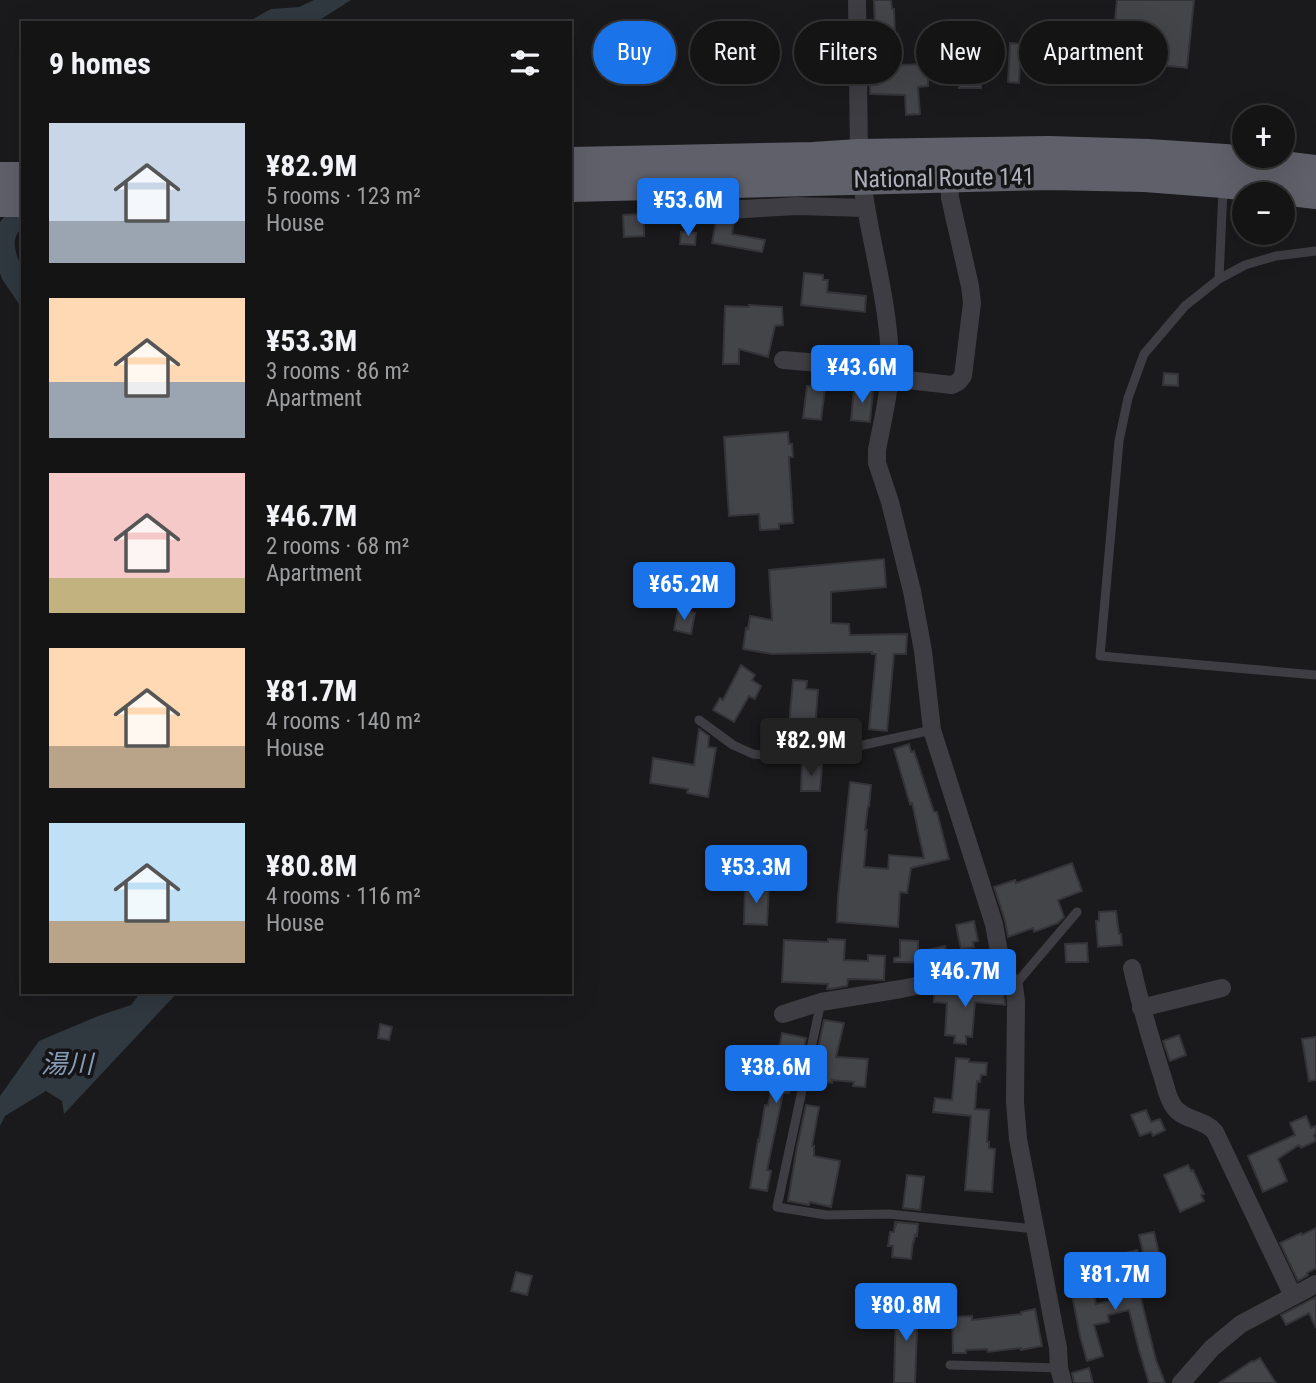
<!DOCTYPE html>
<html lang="en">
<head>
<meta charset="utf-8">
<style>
	:root { --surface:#141415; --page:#212122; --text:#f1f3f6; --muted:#9d9ea0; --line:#333334; --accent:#1a73e8 }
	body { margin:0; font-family:"Roboto Condensed","Noto Sans JP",sans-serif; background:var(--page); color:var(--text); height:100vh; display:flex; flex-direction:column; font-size:26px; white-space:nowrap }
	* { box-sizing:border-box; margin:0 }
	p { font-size:23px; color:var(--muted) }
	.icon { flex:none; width:38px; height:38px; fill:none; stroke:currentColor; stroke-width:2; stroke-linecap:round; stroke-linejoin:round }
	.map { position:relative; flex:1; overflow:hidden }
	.side { position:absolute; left:21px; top:21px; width:551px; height:973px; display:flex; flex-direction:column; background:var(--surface); border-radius:0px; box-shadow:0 7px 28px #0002,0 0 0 2px var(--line) }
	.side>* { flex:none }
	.guide { position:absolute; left:593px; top:21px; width:618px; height:63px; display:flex; gap:14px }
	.tools { position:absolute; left:1232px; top:105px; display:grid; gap:14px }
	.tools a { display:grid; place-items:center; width:63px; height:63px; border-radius:50%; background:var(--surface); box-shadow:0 7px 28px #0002,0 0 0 2px var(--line); font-size:35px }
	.price { position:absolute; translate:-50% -60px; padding:0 16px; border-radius:7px; background:var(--accent); color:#fff; font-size:23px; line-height:46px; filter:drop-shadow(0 2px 4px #0008) }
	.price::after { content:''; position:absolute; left:50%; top:42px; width:21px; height:16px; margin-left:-10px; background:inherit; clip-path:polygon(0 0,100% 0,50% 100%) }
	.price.selected { background:#222; color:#fff }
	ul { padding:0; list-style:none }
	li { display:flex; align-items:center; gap:21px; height:175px; padding:0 28px }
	li span { display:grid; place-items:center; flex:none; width:196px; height:140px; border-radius:0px; color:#555 }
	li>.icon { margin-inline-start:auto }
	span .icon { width:84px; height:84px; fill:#fffc; stroke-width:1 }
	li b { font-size:30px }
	h2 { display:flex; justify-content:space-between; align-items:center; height:84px; padding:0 28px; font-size:30px }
	.chip { padding:0 24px; border-radius:32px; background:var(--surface); box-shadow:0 7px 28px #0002,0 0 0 2px var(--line); font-size:24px; line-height:63px }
	.chip.selected { background:var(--accent); color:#fff }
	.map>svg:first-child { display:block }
	.water { fill:#303840 }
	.building { fill:#444549; stroke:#343438; stroke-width:2 }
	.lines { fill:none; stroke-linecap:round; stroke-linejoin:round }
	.service { stroke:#3d3d43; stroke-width:9 }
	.minor { stroke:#3d3d43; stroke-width:18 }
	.trunk { stroke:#5f6069; stroke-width:30 }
	.labels { text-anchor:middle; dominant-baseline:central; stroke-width:7; stroke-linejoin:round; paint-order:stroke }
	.street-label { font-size:24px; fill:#adb0bb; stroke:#151517 }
	.water-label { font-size:26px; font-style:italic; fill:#869bb4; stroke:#151517 }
</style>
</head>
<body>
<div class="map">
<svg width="1316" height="1383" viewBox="0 0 1316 1383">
	<rect width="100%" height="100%" fill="#1a1a1c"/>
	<path class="water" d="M314 0H351L315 23H246L271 9 299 7Z
		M23 195V227C6 241 20 259 23 275 25 286 23 299 23 310L2 279 0 273V222Z
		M141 992H178L64 1114 62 1101 46 1091 5 1116 0 1126V1096L39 1041 98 1016 131 1005Z"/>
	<path class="building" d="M874 0H891L892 9H894L896 65 928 64V86L918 87 920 114 906 115 905 95 870 94V60H876Z
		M1117 0H1194L1187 68 1111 60Z
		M1010 43 1021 44 1019 83 1008 82Z
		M959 74H982L981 88H959Z
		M640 214V222H644V236L624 237 623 215Z
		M734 221 732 234 765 240 762 252 712 243 716 222Z
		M681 232 696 233 695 245 680 244Z
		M804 273 823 275V280H828L827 292 866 296 865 312 801 305Z
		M749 305 782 307 783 325 775 326 768 357 739 349V364H723L725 306 749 307Z
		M1164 373 1178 374V386L1163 385Z
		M807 386 825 388 821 420 803 418Z
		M854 389 873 390 870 422 851 420Z
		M788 432 789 444H792L793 457H789L793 523 779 524V529L760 530 759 514 729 516 724 437Z
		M884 559 886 587 831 592V623L849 624 850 635 907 634 906 654H894L887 731 869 729 876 654H872V652L772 654 743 649 746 628 748 629 750 616 772 620 769 570Z
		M678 609 695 613 691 634 674 630Z
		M741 665 755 675 752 680 761 686 755 699 749 696 734 722 713 710 720 698 723 700Z
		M793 680 807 681 806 689 818 690 815 728 789 725Z
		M842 722 857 723 856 739 841 741Z
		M699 729 709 736 708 747 716 748 708 797 687 793 688 789 650 783 653 758 694 765Z
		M909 744 911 752 914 751 934 812H937L949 859 911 868 907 893 900 892 898 927 837 922 838 896 850 782 871 785 869 806H868L865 830H867L864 867 888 869 889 855 924 858 912 803 910 804 894 749Z
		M802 764 822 765 820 791H801Z
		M1072 863 1082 891 1058 900 1064 917 1058 923 1034 932 1033 928 1008 937 1005 921 994 887 1015 880 1016 883Z
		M745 885 769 886 767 925 744 924Z
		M1116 911 1119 934H1121L1122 945 1098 947 1096 921H1099V912Z
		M974 921 978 941 973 942 974 947 961 949 956 925Z
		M828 939 845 940 844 960 868 961V955L885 956 884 980 848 979 847 986 831 989H827L828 984 782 982 784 940 828 942Z
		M900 940 918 941V952L945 946 950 968 933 971 931 963 894 962V958L900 957Z
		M1087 943 1088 962H1066L1065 944Z
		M962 988 1003 991 1005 1002V1005L975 1002 972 1037 966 1036V1044L954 1043 955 1036 945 1035 947 1003 934 1002V994Z
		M824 1020 844 1023 836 1057 868 1059 865 1087 853 1086 854 1082 832 1080V1083L826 1082V1085L811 1083Z
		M380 1024 392 1027 389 1040 378 1038Z
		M782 1033 806 1038 797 1080 791 1079 789 1093H783L767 1170 771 1171 767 1191 750 1188 758 1140 759 1141 765 1105 768 1106Z
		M1179 1035 1186 1055 1170 1061 1163 1041Z
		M1316 1037V1080L1309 1081 1302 1039Z
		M956 1058 969 1059V1062L987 1063 986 1075H981L980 1082 977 1081 975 1109 989 1110 987 1142H989V1148L995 1149 992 1192 965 1190 971 1116 933 1112 935 1098 952 1100Z
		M806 1105 819 1107 812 1146H814V1156L840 1161 831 1207 810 1202 809 1205 788 1201 797 1147Z
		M1146 1110 1151 1122 1160 1119 1165 1130 1153 1136 1151 1132 1140 1136 1131 1115Z
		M1306 1116 1311 1128 1315 1126 1316 1128V1134L1314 1135 1316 1141 1301 1148 1299 1145 1278 1159 1287 1181 1263 1192 1248 1156 1295 1135 1290 1123Z
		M1188 1165 1191 1171 1193 1170 1204 1194 1201 1195 1204 1201 1180 1212 1164 1175Z
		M907 1175 924 1177 920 1210 903 1208Z
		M896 1222 918 1224 917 1236 915 1235 914 1242H913L911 1259 892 1257 893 1246H888L890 1232H894L895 1223 896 1224Z
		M1316 1228V1268L1307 1273 1308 1275 1298 1281 1280 1243 1301 1233 1302 1235Z
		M1154 1232 1159 1253 1144 1257 1139 1235Z
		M1137 1250 1144 1283 1138 1285 1143 1307 1156 1360 1165 1383H1149L1139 1350 1129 1310 1108 1315 1109 1322 1094 1325 1103 1356 1087 1361 1080 1336 1068 1274 1089 1270 1096 1304 1123 1298V1296H1125L1115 1256Z
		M516 1272 532 1276 527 1295 511 1291Z
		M1316 1297V1328L1309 1313 1286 1325 1281 1315Z
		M896 1304 918 1305 915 1383H894Z
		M1035 1309 1042 1346 1021 1350V1348L988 1352 987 1349 966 1350V1353H953L952 1317 972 1316V1320L1021 1314V1312Z
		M1260 1358 1276 1383H1219L1252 1361 1253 1362Z
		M1089 1368 1093 1383H1074L1072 1373Z"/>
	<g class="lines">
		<path class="service" d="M1223 189 1219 279 1185 306 1144 354 1128 398 1119 441 1100 656 1316 675
			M1219 279 1245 265 1276 256 1316 251
			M699 720 733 745 753 754 773 756 826 753 932 730
			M1014 986 1077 912
			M821 1002 777 1207 826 1215 889 1214 1035 1229
			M950 1365 1059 1368"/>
		<path class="minor" d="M857 0 859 154C864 224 888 290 890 360 891 388 882 423 877 450V463L890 502 912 591 923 651 932 730 994 924 1002 969 1014 986 1016 1001 1015 1102 1018 1139 1058 1348 1059 1368 1063 1383
			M673 213 797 206 865 208
			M783 360 882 368 889 378 952 385 958 382 963 376 972 303 970 286 950 198 949 177
			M1132 968C1140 1003 1150 1037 1161 1072 1165 1083 1167 1098 1174 1107 1184 1121 1203 1118 1215 1132L1293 1296
			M1141 1008 1222 988
			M783 1014 821 1002 901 989 1002 969
			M1181 1383 1212 1348 1241 1324 1316 1284"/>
		<path class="trunk" d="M570 162 813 157 859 154 1049 151 1148 154 1225 159 1316 170
			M0 177H23
			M570 187 1050 175 1145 177 1223 183 1316 194
			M0 202H23"/>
	</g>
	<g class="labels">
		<g class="street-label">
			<text transform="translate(944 178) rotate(-1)">National Route 141</text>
		</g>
		<g class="water-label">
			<text x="67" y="1064">湯川</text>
		</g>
	</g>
</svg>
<div class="tools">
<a>+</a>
<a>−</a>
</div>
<b class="price" style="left:688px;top:238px">¥53.6M</b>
<b class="price" style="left:862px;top:405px">¥43.6M</b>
<b class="price" style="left:684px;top:622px">¥65.2M</b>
<b class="price selected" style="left:811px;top:778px">¥82.9M</b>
<b class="price" style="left:756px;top:905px">¥53.3M</b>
<b class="price" style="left:965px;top:1009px">¥46.7M</b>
<b class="price" style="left:776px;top:1105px">¥38.6M</b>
<b class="price" style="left:1115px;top:1312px">¥81.7M</b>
<b class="price" style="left:906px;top:1343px">¥80.8M</b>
<div class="guide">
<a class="chip selected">Buy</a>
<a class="chip">Rent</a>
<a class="chip">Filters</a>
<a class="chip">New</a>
<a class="chip">Apartment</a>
</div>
<section class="side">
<h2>9 homes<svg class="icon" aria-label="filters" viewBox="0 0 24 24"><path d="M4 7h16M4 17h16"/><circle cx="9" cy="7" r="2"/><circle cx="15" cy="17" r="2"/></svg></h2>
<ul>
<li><span style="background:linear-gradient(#c9d6e8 70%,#9aa5b1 0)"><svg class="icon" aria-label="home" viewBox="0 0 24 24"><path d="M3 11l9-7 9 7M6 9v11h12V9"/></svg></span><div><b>¥82.9M</b><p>5 rooms · 123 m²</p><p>House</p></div></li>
<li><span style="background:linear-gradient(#ffd9b3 60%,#9aa5b1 0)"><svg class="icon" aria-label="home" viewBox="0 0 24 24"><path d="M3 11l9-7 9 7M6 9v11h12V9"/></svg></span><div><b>¥53.3M</b><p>3 rooms · 86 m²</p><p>Apartment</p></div></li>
<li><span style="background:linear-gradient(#f6c9c9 75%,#c2b280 0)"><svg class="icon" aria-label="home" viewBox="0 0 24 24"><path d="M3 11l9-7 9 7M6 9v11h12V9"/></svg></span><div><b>¥46.7M</b><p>2 rooms · 68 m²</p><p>Apartment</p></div></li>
<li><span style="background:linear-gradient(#ffd9b3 70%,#b9a48a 0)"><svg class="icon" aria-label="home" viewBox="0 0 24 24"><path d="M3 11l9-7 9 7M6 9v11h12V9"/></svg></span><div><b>¥81.7M</b><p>4 rooms · 140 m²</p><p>House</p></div></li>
<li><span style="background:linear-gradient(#bfe0f5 70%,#b9a48a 0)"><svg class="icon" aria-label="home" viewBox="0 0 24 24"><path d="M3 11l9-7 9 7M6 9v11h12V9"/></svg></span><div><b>¥80.8M</b><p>4 rooms · 116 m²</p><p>House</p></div></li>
</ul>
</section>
</div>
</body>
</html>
